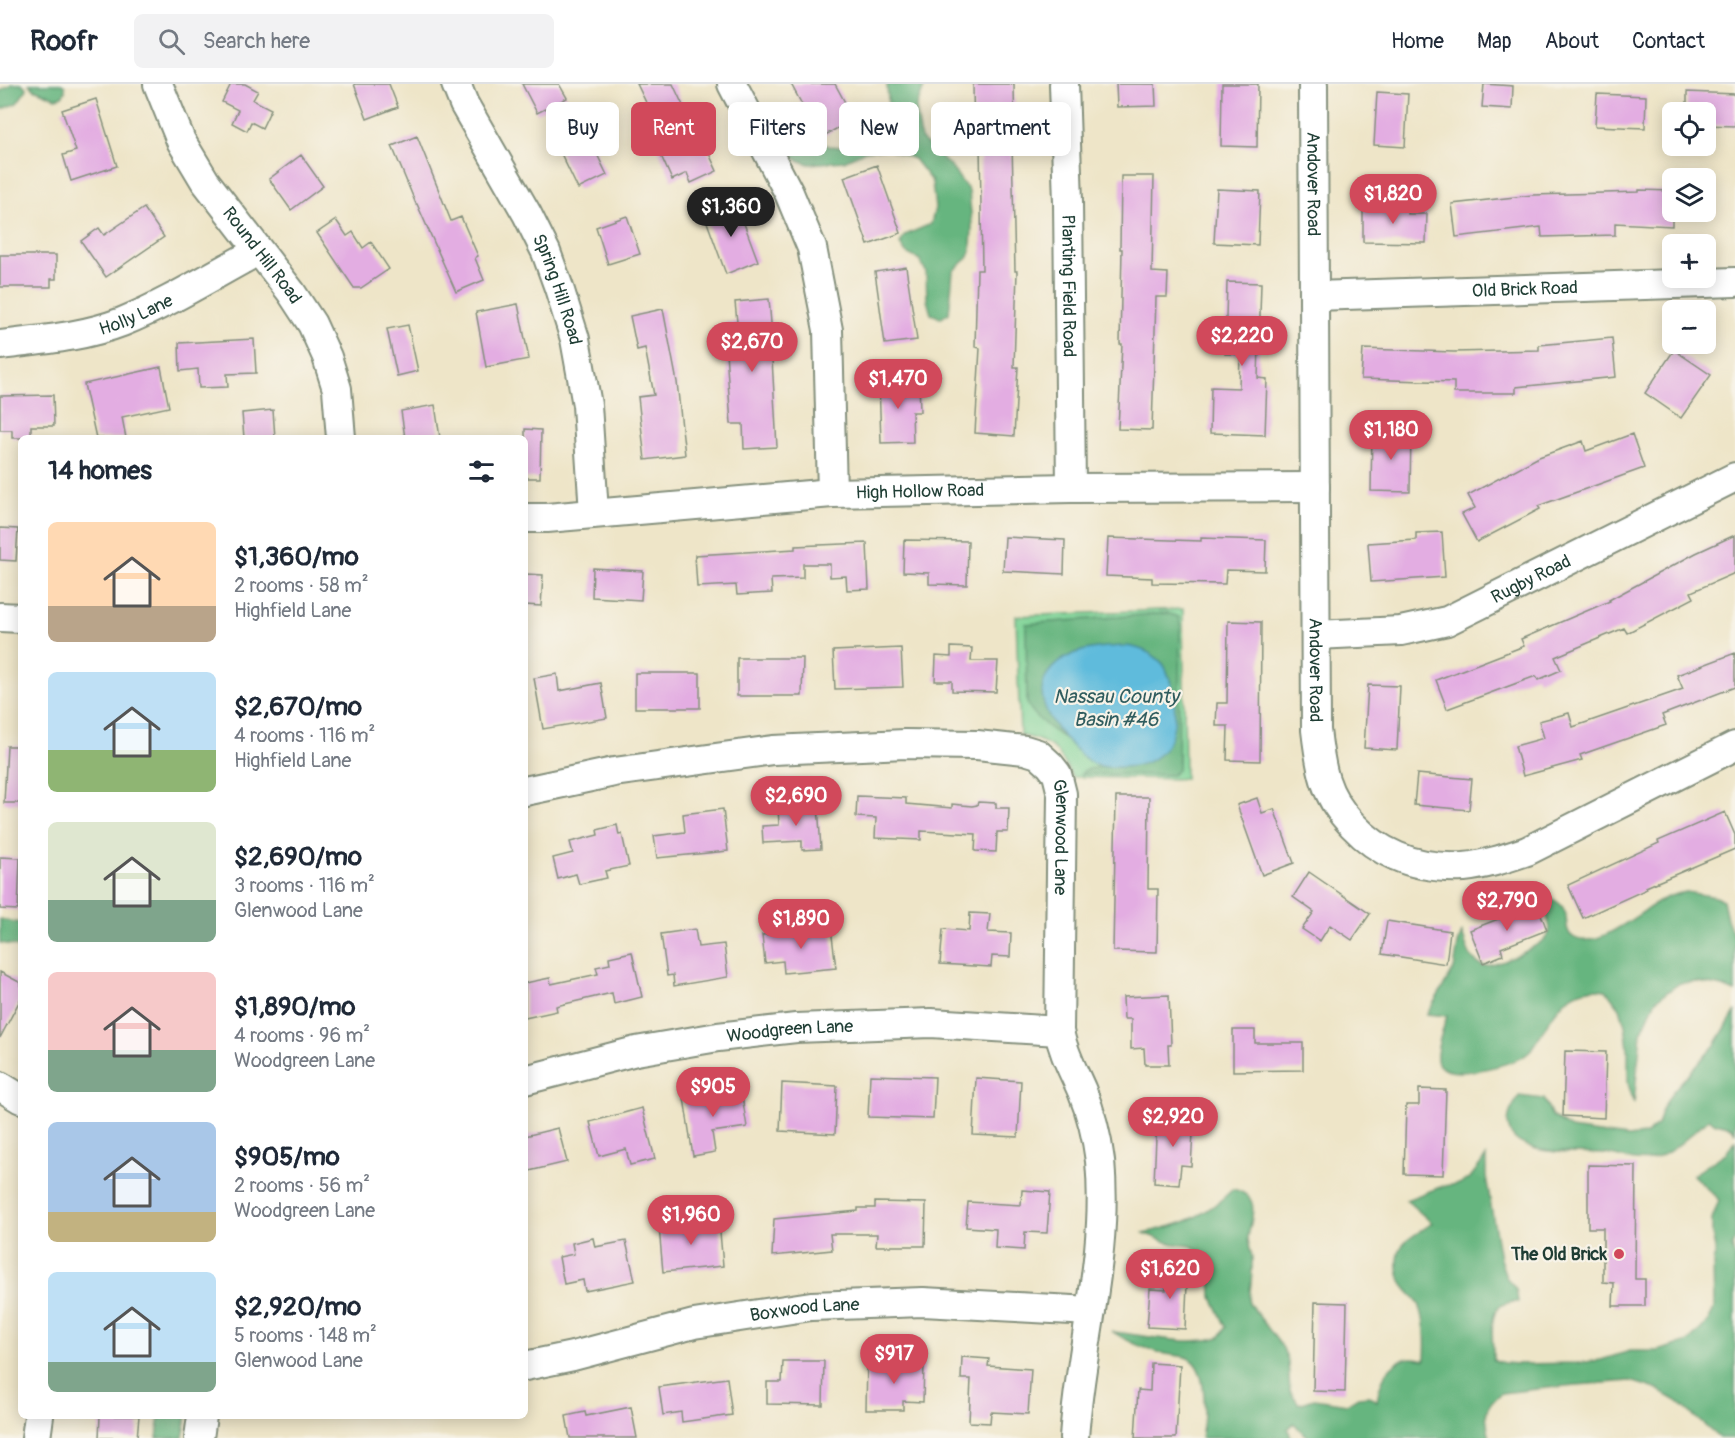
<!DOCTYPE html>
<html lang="en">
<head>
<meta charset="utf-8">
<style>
	:root { --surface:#fff; --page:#f2f2f3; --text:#1f2937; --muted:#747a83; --line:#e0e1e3; --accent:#d1495b }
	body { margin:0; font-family:Pangolin,sans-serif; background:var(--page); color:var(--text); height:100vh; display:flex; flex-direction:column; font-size:22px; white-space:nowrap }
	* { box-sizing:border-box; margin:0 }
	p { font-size:20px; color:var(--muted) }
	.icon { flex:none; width:33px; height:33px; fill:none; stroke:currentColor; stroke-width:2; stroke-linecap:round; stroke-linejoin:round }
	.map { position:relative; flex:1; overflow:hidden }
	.side { position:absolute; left:18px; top:351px; width:510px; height:984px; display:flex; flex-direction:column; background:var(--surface); border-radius:9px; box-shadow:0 3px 15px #0003 }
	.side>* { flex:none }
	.hud { position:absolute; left:546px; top:18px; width:570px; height:54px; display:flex; gap:12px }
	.controls { position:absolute; left:1662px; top:18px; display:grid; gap:12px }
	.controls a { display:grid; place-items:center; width:54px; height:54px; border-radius:9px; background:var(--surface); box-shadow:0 3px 15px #0003; font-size:30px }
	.price { position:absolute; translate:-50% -51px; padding:0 14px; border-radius:21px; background:var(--accent); color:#fff; font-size:20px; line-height:39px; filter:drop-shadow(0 2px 3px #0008) }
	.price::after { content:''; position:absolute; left:50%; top:36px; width:18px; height:14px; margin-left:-9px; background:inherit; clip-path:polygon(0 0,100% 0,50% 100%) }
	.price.current { background:#222; color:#fff }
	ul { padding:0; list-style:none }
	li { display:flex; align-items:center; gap:18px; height:150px; padding:0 30px }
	li span { display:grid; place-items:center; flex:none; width:168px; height:120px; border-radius:9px; color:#555 }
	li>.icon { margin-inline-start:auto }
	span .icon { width:72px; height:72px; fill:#fffc; stroke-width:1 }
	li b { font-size:26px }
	h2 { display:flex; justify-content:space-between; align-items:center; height:72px; padding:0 30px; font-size:26px }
	.chip { padding:0 21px; border-radius:9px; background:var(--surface); box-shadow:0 3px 15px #0003; font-size:21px; line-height:54px }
	.chip.current { background:var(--accent); color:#fff }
	header { display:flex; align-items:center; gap:36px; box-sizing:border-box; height:84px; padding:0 30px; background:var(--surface); border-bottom:2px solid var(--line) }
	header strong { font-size:28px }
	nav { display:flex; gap:33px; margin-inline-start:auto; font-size:21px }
	.search { width:420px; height:54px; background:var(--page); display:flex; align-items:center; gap:15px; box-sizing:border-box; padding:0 21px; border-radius:9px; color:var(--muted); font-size:22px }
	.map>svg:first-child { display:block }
	.green { fill:#7ed396; stroke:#4e8865; stroke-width:1.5 }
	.forest { fill:#66b57f; stroke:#42795a; stroke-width:1.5 }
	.water { fill:#5ebbdc; stroke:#3e7c88; stroke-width:1.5 }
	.building { fill:#e3ade2 }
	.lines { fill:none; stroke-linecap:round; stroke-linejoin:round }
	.minor-casing { stroke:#86917e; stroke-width:32 }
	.minor { stroke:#fff; stroke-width:28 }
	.poi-dot { fill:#d1495b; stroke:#f7f3e8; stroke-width:2 }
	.labels { text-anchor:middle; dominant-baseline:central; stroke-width:4.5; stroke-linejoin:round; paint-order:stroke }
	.street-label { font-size:18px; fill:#1f3d34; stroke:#f7f3e8 }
	.poi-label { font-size:18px; font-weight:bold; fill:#1f3d34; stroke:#f7f3e8; text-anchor:end }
	.water-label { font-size:20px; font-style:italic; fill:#2f5c5e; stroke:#f7f3e8 }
</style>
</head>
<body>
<header>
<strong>Roofr</strong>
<div class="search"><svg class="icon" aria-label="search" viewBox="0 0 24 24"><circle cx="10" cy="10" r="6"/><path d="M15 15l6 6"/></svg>Search here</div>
<nav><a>Home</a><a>Map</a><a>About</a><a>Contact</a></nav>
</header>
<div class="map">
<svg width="1735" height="1354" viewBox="0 0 1735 1354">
	<rect width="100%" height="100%" fill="#f7f3e8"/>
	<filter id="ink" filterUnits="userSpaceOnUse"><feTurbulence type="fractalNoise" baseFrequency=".0167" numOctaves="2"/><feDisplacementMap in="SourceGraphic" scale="12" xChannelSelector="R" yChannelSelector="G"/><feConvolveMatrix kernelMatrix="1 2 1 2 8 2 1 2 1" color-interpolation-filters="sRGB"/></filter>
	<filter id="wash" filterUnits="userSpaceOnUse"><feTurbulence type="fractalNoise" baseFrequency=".008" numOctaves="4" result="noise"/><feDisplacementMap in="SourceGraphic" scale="24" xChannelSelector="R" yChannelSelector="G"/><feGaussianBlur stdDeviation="1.35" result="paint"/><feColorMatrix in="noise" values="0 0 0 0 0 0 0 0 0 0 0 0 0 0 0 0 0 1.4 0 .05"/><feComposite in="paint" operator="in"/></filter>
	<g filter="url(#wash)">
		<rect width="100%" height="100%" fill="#eee5c8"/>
		<path class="green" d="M1183 525 1185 695 1072 693C1057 664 1053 658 1020 651L1016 532Z"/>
		<path class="forest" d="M12 0H23L27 5 17 19 0 26V7Z
			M29 0H61L65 2V8L62 12 56 14 34 5Z
			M887 0H925L916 24 921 55 951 83 969 107 972 141 971 165 967 175 953 187 949 229 941 234 931 230 927 216 926 188 920 176 906 169 900 160 905 151 931 140 935 124 932 98 914 75 888 65 865 67 844 77 809 80 782 70 771 57 773 46 789 42 806 53 829 62 845 63 883 39 888 18Z
			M1167 529 1179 533 1180 541 1178 686 1172 691 1081 690 1085 686 1117 680C1090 669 1040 646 1027 619L1026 540Z
			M1686 808 1716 813 1723 816 1727 835 1735 856V908L1723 903 1698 898 1680 899 1656 916 1641 949 1634 1019 1628 999V964L1625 941 1620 924 1606 906C1593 904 1582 904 1571 912 1557 921 1545 945 1535 959 1533 962 1530 968 1527 970 1513 981 1451 997 1439 981 1432 973 1444 943 1447 932L1427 930 1454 885 1458 860 1462 849C1466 860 1469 876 1481 881 1492 886 1543 861 1548 851 1552 844 1548 839 1547 832 1546 827 1548 819 1548 813 1552 815 1557 817 1560 820 1571 830 1562 846 1573 853 1595 868 1641 827 1660 817 1668 812 1676 810 1686 808Z
			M0 835 21 839V868L16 862 0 859Z
			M1735 928V1048L1732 1043 1716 1039 1709 1035C1693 1047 1669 1074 1649 1076 1634 1079 1618 1071 1603 1070 1579 1068 1499 1075 1509 1032 1510 1025 1516 1018 1519 1012L1544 1015 1552 1032 1571 1045 1627 1053 1645 1051 1657 1041 1661 1027 1673 1007 1715 961Z
			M1735 1057V1155L1732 1162 1735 1175V1354H1719L1677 1317 1656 1305 1631 1297 1576 1301 1501 1309C1482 1324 1485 1332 1490 1354H1310L1301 1347 1294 1339 1288 1345 1291 1354H1201C1205 1335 1209 1284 1188 1274 1181 1271 1172 1271 1165 1270 1145 1265 1129 1259 1113 1248 1146 1251 1187 1263 1220 1253L1226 1243 1212 1213 1211 1193 1204 1173 1192 1162 1169 1159 1144 1149C1182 1141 1205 1133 1233 1105 1264 1113 1250 1135 1248 1154 1248 1160 1251 1167 1252 1173 1253 1188 1250 1204 1249 1219L1283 1264 1288 1278 1290 1307 1299 1320 1314 1315 1347 1320 1358 1313 1369 1312 1377 1317C1380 1290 1396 1267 1425 1276 1426 1257 1426 1239 1419 1220 1417 1215 1411 1211 1407 1206 1397 1195 1395 1175 1402 1162 1405 1155 1425 1145 1432 1139L1406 1116 1443 1102 1459 1100 1469 1095 1486 1073V1092L1500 1175 1506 1193 1516 1205 1518 1218C1483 1216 1494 1252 1493 1276L1504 1279 1518 1280 1578 1279 1601 1276 1630 1267H1657L1688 1258 1708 1238 1714 1224 1713 1177 1716 1169 1712 1150V1135L1719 1116 1693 1091 1727 1068Z
			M160 1332H187L183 1354H157Z"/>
		<path class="water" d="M1127 562C1141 564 1153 569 1163 580 1168 587 1172 601 1173 610 1180 650 1167 682 1122 683 1097 684 1091 682 1074 664 1044 634 1021 594 1073 570 1089 563 1109 563 1127 562Z"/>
		<g id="blocks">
			<path class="building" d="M231 0H245L258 7 253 16 271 25 262 44 251 38 247 47 232 39 238 26 222 18Z
				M354 0H389L398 23 367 35Z
				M522 0H559L567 14 537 29Z
				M637 0H673L686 28 689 26 717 87 691 99 687 89 672 96 649 45 657 41Z
				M791 0H835L854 35 820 54Z
				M973 0H1014L1015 59H1012L1015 187H1017L1014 283H1018L1014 352 975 349 980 264 975 263 977 186H982L980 59 974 60Z
				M1116 0H1155L1156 22 1117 23Z
				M1222 0H1258L1257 63 1221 62Z
				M1484 0 1513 2 1512 25 1482 23Z
				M1377 8 1408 10 1405 63 1374 61Z
				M1687 8 1735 10V42L1706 41V28H1687Z
				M1597 10 1646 12 1645 44 1595 42Z
				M96 15 117 82 71 97 63 71 76 67 62 26Z
				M584 43 607 91 578 105 555 57Z
				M417 52 451 137 461 133 478 172 475 174 484 196 456 208 417 120H416L392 62Z
				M301 71 323 102 291 126 269 95Z
				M877 81 901 149 868 161 844 93Z
				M1121 92H1154L1152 188 1168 189 1167 213H1156L1152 346 1118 345 1122 260H1120L1122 165H1120Z
				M1217 105 1260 107 1258 161 1214 159Z
				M1639 106 1672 107V142L1615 139V151L1542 153 1541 143 1456 153 1452 120 1533 111 1639 108Z
				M736 118 758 177 726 190 704 130Z
				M1363 121H1408V130H1427L1426 159 1363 158Z
				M144 124 164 153 106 193 81 157 99 144 104 151Z
				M627 132 640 170 608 180 596 143Z
				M336 136 347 152 353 148 363 164 371 158 389 185 361 204H354L317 149Z
				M0 171H56V195H51V203H0Z
				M906 183 917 256 885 260 875 188Z
				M1227 198 1261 199 1258 294 1267 295 1265 351 1210 349 1211 303 1239 304 1240 270H1225Z
				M769 215 774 275H772L777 363 744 365 743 340H731L724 239 737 238 735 218Z
				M518 220 529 275 486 283 476 228Z
				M663 225 677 298 685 371 645 376 638 313 654 311 645 264 637 266 630 232Z
				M408 241 418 287 397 292 387 245Z
				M1612 254 1616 293 1516 303V309H1454V298L1361 295 1363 265 1454 268 1539 266V261Z
				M254 255 256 289 227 290 228 303 199 304 198 285 180 287 179 259Z
				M1674 266 1711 291 1681 334 1645 309Z
				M161 283 169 323 122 333 126 354H96L84 300Z
				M919 296 920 328H912L913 358 881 359 879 297Z
				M53 311 54 342H31V354H12V346H0V312Z
				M435 321 440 354H405L401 327Z
				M273 326 275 354H244L242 329Z
				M525 345 541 346 540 394H525Z
				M1372 346 1411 347 1410 408 1371 407Z
				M1632 350 1644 384 1538 422 1540 425 1477 458 1462 430 1475 424 1468 411 1539 373 1583 357 1586 367Z
				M0 444 18 445 16 477 0 476Z
				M1442 448 1445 493 1371 498 1368 459 1416 456V449Z
				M1735 451V489L1691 508 1694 514 1627 549 1624 544 1555 573 1561 586 1538 596 1536 592 1447 625 1436 596 1524 562 1521 555 1610 517 1609 516 1696 469Z
				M1005 453 1065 456 1064 490 1003 487Z
				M1108 454 1201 457V454L1266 456 1265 487 1226 486 1225 500 1152 499V494L1106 492Z
				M904 456 968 457 967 501 929 500V489L903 488Z
				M867 459 869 505 847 506 846 492 830 493V480H803V494L771 495 772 509 737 511 736 501 697 503 695 471 795 465V462Z
				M593 484 643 487 641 516 592 513Z
				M525 490 543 491 541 522 525 521Z
				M1228 537 1261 538 1260 677 1227 676 1228 642H1216L1217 619H1227Z
				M951 563 972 564 971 577H998L996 608 952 607V597H935L936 572 951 573Z
				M901 564 903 603 835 605 833 567Z
				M1735 569V603L1662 631 1666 641 1580 671 1582 676 1523 692 1515 662 1544 654 1539 637 1569 629 1573 643 1683 605 1677 591Z
				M737 574H803L802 612H737Z
				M635 589H700V624H635Z
				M557 590 559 607 601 599 607 634 543 645 534 594Z
				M1368 601 1400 602 1397 666 1364 664Z
				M7 662H21V719H4Z
				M1417 690 1472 695 1469 726 1414 721Z
				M857 712 906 714V720L952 724V720L972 722 977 721 978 718 996 719V724H1009L1008 748H997L996 768 975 767 976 750 921 747V756L875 754 876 734 856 733Z
				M1116 713H1149L1148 805H1158L1157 868 1113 867Z
				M1257 714 1262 729 1274 725 1294 779 1262 791 1237 721Z
				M818 721 821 765 802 766V757L763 759 762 742 779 741 778 723Z
				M723 725 728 767 657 774 654 752 685 748 683 730Z
				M1725 728 1735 751V765L1646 803 1647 805 1583 834 1568 801 1659 759 1658 757Z
				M617 741 619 751 622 750 629 782 605 787 607 794 579 800 576 790 558 795 553 774 573 769 570 758 598 751 597 746Z
				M0 773 20 774 18 826 0 825Z
				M1309 788 1370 830 1352 856 1330 841 1320 857 1302 845 1314 828 1293 813Z
				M1537 820 1547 846 1501 864 1503 871 1483 879 1470 846Z
				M970 829 990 830 988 848 1011 849 1010 873 992 872 991 883 940 880 943 845 969 847Z
				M1387 837 1450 847 1446 880 1382 870Z
				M831 844 836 884 784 889 783 877 765 879 762 851Z
				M695 845 698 863 724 860 728 893 674 902 673 891 667 892 661 850Z
				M632 868 642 913 614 920 612 909 556 922 557 927 525 934V899L550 894 551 900 598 890 596 883 610 880 609 873Z
				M0 888 21 899V914L0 954Z
				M1169 911 1171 961H1168L1169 981H1145L1144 964 1131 965V935H1124L1123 913Z
				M1233 946H1255V959H1303V986L1233 987Z
				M1565 967 1606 968 1604 1034 1563 1032Z
				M870 991 935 993 933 1035 868 1033Z
				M976 994 1021 997 1018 1053 973 1051Z
				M782 999 837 1002 835 1050 780 1047Z
				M1419 1005 1446 1006 1443 1091 1404 1090 1406 1021H1419Z
				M741 1006 747 1043 712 1048 715 1068 693 1072 684 1014Z
				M642 1024 655 1075 630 1081 626 1065 599 1072 590 1038Z
				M1157 1031 1194 1033 1191 1082 1181 1081 1179 1101 1154 1099Z
				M558 1044 567 1078 525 1088V1052Z
				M1588 1081 1636 1082 1635 1195H1645V1222H1613L1614 1199 1603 1198V1144H1588Z
				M1022 1106 1050 1108 1047 1149 1025 1148 1024 1166 995 1164 996 1145 966 1143 968 1118 1021 1121Z
				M875 1118 926 1119 925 1162H876L877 1150H830L832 1166 772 1172 774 1135 858 1127V1124H875Z
				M719 1137 723 1182 663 1188 659 1143Z
				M593 1154 595 1163 626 1157 635 1197 585 1207 583 1196 564 1200 559 1173 574 1170 572 1159Z
				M1168 1177 1188 1179 1185 1245 1147 1243 1150 1205 1166 1206Z
				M1315 1218 1347 1219 1345 1308 1313 1307Z
				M962 1273 989 1275 988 1282 1031 1285 1028 1330 991 1328 990 1339 969 1338 971 1295H961Z
				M783 1277H824L823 1321 767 1320V1298H782Z
				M867 1278 924 1279 923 1318 903 1317V1326H866Z
				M1151 1279 1180 1281 1176 1354H1135L1138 1306 1150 1307Z
				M727 1294 732 1331 682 1338 681 1328 663 1331 659 1303Z
				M631 1323 637 1354H570L566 1332 585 1328 586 1332Z
				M100 1332H139L137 1354H99Z"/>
		</g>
	</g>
	<g filter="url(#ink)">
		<use href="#blocks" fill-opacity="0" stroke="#86917e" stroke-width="1.5"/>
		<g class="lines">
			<defs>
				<g id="minor">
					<path id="s1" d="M158 0 181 57 205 97 291 208 312 240 327 273 337 305 341 354"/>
					<path id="s2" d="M456 0 464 20 527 130 546 168 559 204 575 255 587 321 594 429"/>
					<path d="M732 0 789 109 812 164 828 246 832 409"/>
					<path id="s3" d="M1064 0 1068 118 1071 404"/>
					<path id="s4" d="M1313 0 1316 646C1318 663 1320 680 1325 696 1335 728 1365 759 1396 772 1416 781 1442 784 1464 783 1486 781 1506 774 1527 767L1735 662"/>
					<path id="s5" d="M1315 212 1735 198"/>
					<path id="s6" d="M0 261C41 256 83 253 122 238 169 219 213 191 258 167"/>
					<path id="s7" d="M525 434H547L832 409 1071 404 1315 403"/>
					<path d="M0 533 21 534"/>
					<path id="s8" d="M1316 551 1401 547 1447 537 1735 393"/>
					<path id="s9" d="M525 707 614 688 773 666 905 660 977 661 1025 666 1038 670 1050 681 1057 690 1062 710 1059 947C1063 969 1073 986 1082 1007 1091 1029 1097 1053 1100 1077 1109 1171 1080 1261 1074 1354"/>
					<path id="s10" d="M525 996 636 967 718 953 796 944 931 939 1059 947"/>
					<path d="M0 1002 21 1015"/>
					<path id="s11" d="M525 1282 573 1272 694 1240 811 1222 923 1218 1091 1227"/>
					<path d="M36 1354 39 1332"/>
					<path d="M199 1354 202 1332"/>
				</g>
			</defs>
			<use href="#minor" class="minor-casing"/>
			<use href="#minor" class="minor"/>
		</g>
	</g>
	<circle class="poi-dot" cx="1619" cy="1170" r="6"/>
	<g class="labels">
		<g class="street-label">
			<text stroke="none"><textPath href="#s4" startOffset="100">Andover Road</textPath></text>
			<text stroke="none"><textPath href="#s1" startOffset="202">Round Hill Road</textPath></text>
			<text stroke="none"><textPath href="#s3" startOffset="202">Planting Field Road</textPath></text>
			<text stroke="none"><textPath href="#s2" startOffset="230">Spring Hill Road</textPath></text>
			<text stroke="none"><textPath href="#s5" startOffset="210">Old Brick Road</textPath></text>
			<text stroke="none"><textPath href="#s6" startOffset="140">Holly Lane</textPath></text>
			<text stroke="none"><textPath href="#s7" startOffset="396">High Hollow Road</textPath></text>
			<text stroke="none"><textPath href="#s8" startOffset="226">Rugby Road</textPath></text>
			<text stroke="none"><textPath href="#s4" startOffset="586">Andover Road</textPath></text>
			<text stroke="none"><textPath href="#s9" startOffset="609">Glenwood Lane</textPath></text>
			<text stroke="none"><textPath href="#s10" startOffset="270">Woodgreen Lane</textPath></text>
			<text stroke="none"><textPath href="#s11" startOffset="286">Boxwood Lane</textPath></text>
		</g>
		<g class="poi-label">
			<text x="1607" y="1170">The Old Brick</text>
		</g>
		<g class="water-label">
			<text x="1116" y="612">Nassau County<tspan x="1116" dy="23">Basin #46</tspan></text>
		</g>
	</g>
</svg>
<div class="controls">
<a><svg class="icon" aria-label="locate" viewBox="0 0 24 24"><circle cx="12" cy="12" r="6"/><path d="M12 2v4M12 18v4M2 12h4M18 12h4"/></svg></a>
<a><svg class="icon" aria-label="layers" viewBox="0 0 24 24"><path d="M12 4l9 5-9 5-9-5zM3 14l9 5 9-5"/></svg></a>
<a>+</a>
<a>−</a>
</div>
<b class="price" style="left:1393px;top:141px">$1,820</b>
<b class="price current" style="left:731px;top:154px">$1,360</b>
<b class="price" style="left:1242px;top:283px">$2,220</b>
<b class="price" style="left:752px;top:289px">$2,670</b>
<b class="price" style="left:898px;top:326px">$1,470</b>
<b class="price" style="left:1391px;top:377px">$1,180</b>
<b class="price" style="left:796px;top:743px">$2,690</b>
<b class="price" style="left:1507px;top:848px">$2,790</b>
<b class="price" style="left:801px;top:866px">$1,890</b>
<b class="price" style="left:713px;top:1034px">$905</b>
<b class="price" style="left:1173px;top:1064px">$2,920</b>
<b class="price" style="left:691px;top:1162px">$1,960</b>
<b class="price" style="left:1170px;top:1216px">$1,620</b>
<b class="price" style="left:894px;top:1301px">$917</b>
<div class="hud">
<a class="chip">Buy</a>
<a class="chip current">Rent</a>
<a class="chip">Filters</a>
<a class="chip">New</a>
<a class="chip">Apartment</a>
</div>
<section class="side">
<h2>14 homes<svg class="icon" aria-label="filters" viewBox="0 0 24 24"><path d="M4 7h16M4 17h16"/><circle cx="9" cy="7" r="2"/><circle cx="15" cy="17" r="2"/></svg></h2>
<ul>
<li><span style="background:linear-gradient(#ffd9b3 70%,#b9a48a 0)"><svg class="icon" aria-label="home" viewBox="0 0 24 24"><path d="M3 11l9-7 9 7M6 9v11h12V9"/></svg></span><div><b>$1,360/mo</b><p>2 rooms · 58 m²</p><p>Highfield Lane</p></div></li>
<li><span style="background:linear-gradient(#bfe0f5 65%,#8fb573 0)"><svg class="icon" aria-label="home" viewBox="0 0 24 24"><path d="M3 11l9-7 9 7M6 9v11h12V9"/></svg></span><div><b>$2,670/mo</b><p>4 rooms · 116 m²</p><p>Highfield Lane</p></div></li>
<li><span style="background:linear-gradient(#dfe7d0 65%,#7fa58c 0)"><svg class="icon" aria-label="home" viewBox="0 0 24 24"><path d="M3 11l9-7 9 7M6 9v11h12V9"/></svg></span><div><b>$2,690/mo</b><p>3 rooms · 116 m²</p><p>Glenwood Lane</p></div></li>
<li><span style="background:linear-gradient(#f6c9c9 65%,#7fa58c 0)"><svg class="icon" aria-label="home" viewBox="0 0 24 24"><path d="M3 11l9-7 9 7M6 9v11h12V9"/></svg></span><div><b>$1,890/mo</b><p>4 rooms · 96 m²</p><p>Woodgreen Lane</p></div></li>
<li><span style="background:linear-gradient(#a9c7e8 75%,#c2b280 0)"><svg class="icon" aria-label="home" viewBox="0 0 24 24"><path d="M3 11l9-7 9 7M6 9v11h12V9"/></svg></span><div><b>$905/mo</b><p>2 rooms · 56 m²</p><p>Woodgreen Lane</p></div></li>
<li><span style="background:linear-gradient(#bfe0f5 75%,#7fa58c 0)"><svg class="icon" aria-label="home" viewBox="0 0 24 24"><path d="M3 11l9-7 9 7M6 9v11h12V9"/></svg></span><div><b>$2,920/mo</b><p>5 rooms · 148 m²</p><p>Glenwood Lane</p></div></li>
</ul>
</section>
</div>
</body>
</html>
